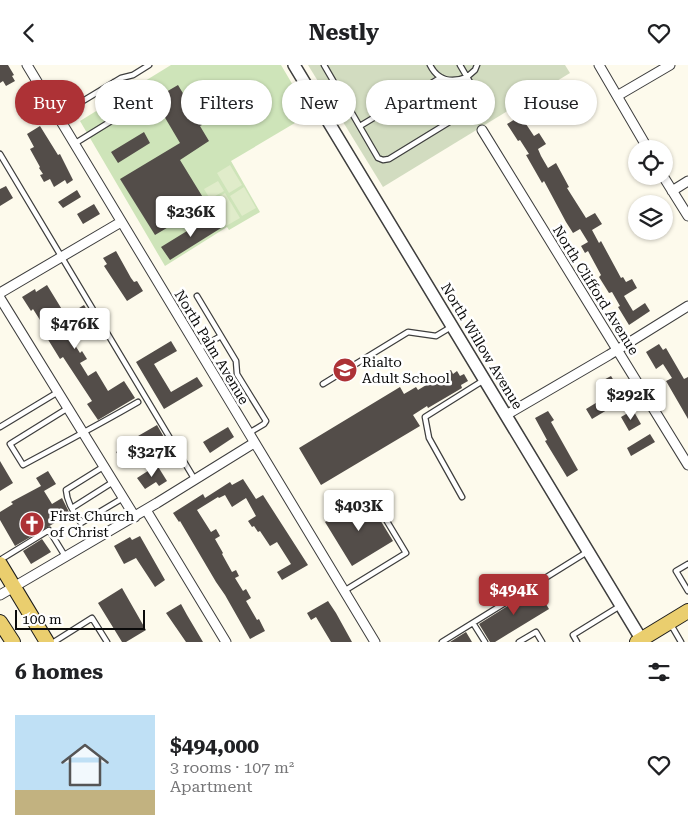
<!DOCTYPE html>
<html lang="en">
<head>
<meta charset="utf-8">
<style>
	:root { --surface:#fff; --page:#f2f2f2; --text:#202124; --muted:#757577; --accent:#ad3236 }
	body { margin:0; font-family:"Roboto Serif",serif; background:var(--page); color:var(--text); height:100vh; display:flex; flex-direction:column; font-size:19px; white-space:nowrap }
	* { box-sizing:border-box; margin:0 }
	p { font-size:16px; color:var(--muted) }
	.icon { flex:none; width:28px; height:28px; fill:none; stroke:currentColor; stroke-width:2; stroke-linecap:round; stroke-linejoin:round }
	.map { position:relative; height:577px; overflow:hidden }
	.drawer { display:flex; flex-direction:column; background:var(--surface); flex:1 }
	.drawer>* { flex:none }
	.hud { position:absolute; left:15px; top:15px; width:659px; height:45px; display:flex; gap:10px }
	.fabs { position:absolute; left:628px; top:75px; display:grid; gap:10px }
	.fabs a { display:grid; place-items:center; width:45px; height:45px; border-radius:50%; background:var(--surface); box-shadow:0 1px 4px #0004; font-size:25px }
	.scale { position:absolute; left:15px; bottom:12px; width:130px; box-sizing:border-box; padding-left:5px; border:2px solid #0b0b0b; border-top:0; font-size:14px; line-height:18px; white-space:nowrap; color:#0b0b0b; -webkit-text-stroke:4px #fff; paint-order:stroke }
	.price { position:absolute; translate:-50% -42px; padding:0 11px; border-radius:5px; background:#fff; color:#222; font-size:16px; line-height:32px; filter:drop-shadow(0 1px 2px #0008) }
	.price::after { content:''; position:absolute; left:50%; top:30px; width:15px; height:11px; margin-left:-8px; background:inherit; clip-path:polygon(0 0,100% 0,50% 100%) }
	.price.selected { background:var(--accent); color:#fff }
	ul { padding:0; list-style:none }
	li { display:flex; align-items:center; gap:15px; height:125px; padding:0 15px }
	li span { display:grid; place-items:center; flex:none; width:140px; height:100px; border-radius:0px; color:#555 }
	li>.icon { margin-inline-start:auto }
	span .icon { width:60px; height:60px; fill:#fffc; stroke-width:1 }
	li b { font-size:21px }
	h2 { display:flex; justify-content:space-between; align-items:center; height:60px; padding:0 15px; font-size:21px }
	.chip { padding:0 18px; border-radius:22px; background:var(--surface); box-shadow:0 1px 4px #0004; font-size:18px; line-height:45px }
	.chip.selected { background:var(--accent); color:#fff }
	header { display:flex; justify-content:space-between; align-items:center; height:65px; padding:0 15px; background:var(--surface); font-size:22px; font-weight:700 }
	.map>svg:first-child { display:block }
	.green { fill:#cee4b9 }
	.cemetery { fill:#d2dcc0 }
	.pitch { fill:#e0ecca }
	.building { fill:#534d49 }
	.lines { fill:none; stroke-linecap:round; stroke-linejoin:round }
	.service-casing { stroke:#3e3e3e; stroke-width:7 }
	.minor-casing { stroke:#3e3e3e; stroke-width:11 }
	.tertiary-casing { stroke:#3e3e3e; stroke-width:14 }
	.primary-casing { stroke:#1c1c1c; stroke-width:16 }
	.path { stroke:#2d2d2d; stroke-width:1; stroke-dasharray:5 2.5; stroke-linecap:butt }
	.service { stroke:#fff; stroke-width:4.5 }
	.minor { stroke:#fff; stroke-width:9 }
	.tertiary { stroke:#fff; stroke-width:11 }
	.primary { stroke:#eace6e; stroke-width:14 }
	.labels { text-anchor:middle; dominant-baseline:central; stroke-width:5; stroke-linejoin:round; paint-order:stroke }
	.street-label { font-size:14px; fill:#0b0b0b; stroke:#fff }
	.poi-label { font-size:14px; fill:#0b0b0b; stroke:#fff; text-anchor:start }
</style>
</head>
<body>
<header><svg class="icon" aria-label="back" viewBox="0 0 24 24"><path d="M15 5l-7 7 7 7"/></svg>Nestly<svg class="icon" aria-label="heart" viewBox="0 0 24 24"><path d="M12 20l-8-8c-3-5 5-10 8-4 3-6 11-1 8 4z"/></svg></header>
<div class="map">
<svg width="688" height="577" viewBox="0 0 688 577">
	<rect width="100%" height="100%" fill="#fdfaec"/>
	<path class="green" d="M171 0H281L310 49 231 96 260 147 229 165 227 162 165 201 80 56Z"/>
	<path class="cemetery" d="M308 0H565L570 8 383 122Z"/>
	<path class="pitch" d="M230 100 242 120 229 128 217 108Z
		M218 116 224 126 210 134 204 124Z
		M244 122 256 143 242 151 230 131Z
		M225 128 240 153 226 161 211 136Z"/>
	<path class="building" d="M0 0H8L14 10 12 11 15 16 6 21 3 16 0 18Z
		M178 20 202 60 200 61 209 76 180 95 207 139 155 170 120 114 180 78 154 34Z
		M528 46 533 54 526 59 534 71 539 68 546 79 538 84 541 91 548 103 556 98 569 122 567 123 586 153 595 148 602 159 592 165 599 178 601 176 621 213 623 212 626 217 632 214 637 223 624 231 633 246 645 238 650 246 629 260 618 242 620 241 612 227 609 228 599 212 601 210 588 186 585 188 581 181 588 177 580 164 573 168 566 157 544 116 542 118 526 90 529 89 520 75 518 76 507 59Z
		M40 61 58 90 60 89 73 115 67 119 65 115 54 122 50 114 44 117 40 110 43 109 39 103 40 102 30 84 34 82 27 69Z
		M144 67 150 78 118 98 111 87Z
		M6 121 13 133 0 141V124Z
		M77 125 81 132 63 143 58 137Z
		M94 139 100 149 83 159 77 149Z
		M213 150 221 163 170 195 161 182Z
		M116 186 131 213 134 217 137 216 143 226 127 236 104 201 107 199 103 193Z
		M47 220 66 251 84 240 93 255 68 269 80 288 82 286 87 294 80 298 88 311 96 306 108 326 124 316 135 333 98 355 87 339 92 336 63 292 60 294 44 268 47 266 33 244 31 246 22 232 35 224 36 227Z
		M171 276 177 286 154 299 171 327 197 312 203 321 164 344 136 297Z
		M659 279 663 285 666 283 684 314 688 312V354L666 316 672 313 663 299 656 304 646 287Z
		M451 305 453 309 457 306 460 311 464 309 468 316 461 320 462 323 428 343 427 341 413 350 420 361 321 420 299 383 400 322 404 329 416 322 418 325Z
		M611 311 619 324 622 322 627 330 617 336V339L592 354 586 344 604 333 596 319Z
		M633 345 641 359 629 366 621 352Z
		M548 346 554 355 551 357 578 405 567 412 545 376 547 375 535 353Z
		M157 360 165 374 123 398 116 387 127 380 126 378Z
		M228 362 234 372 210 388 203 377Z
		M650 369 655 377 631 391 627 383Z
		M0 396 13 418 0 426Z
		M157 400 167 416 159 421 156 417 145 424 137 413Z
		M48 406 56 419 44 426 52 439 62 433 70 449 15 481 0 455V447L13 439 11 437 41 421 36 413Z
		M243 414 256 434 263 430 308 500 282 515 277 507 291 499 277 477 270 481 260 466 258 467 254 461 252 462 248 456 256 451 246 433 232 442 225 430 219 433 218 432 197 445 211 467 216 464 220 471 215 474 223 488 222 489 232 507 236 505 239 511 235 513 243 526 246 524 251 533 246 536 257 555 259 554 265 566 250 574 225 530 216 517 180 456 179 457 173 448 203 429 205 433 230 417 232 420Z
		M366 432 393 476 352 501 325 457Z
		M140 471 165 515 155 522 136 493 124 499 114 481 130 472 132 475Z
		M42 474 51 487 31 499 23 486Z
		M122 523 146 565 126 577H122L98 538Z
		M536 523 549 544 495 577H490L479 559Z
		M328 536 336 548 352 577H331L316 552 311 555 307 548Z
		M181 539 187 550 203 577H186L166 548Z
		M466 567 472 577H450Z"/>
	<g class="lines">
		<defs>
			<path id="service" d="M324 0 378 93 383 95 389 94 482 37 467 12 475 5 477 0
				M430 0C438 16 451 18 467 12L460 0
				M319 37 339 25
				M58 51 121 13 133 10 149 0
				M360 61 440 13
				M74 79 121 50 126 45V37L114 17
				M0 89 195 415
				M197 231 236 296 237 309 266 356 264 359 249 368
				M198 284 221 271
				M323 319 408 267 436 271 451 262
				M68 343 10 379 23 400C62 379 100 359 138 337
				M0 362 58 327
				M103 402 66 425C67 438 74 447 81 458L123 433
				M462 432 429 373 425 352 484 315
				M72 443 113 417
				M0 495 49 465 65 491
				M688 499 676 506 688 526
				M344 526 406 488 373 433
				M473 558 485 577
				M670 558 681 577
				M54 577 92 553 107 577
				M442 577 587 487
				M519 577 536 567 542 577
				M577 577 573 570 620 541"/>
			<path id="minor" d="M27 0 375 577
				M599 0 648 84
				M617 31 670 0
				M482 65 688 400
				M663 111 688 151
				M672 126 688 116
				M0 228 121 157
				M0 233 135 452
				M506 350 609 290 688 241
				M146 445 226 577
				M0 530 157 438 254 378"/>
			<path id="tertiary" d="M294 0 643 577"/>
			<path id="primary" d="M0 499 47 577
				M0 557 13 577
				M637 577 688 546"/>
		</defs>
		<use href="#service" class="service-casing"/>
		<use href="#minor" class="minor-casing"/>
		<use href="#tertiary" class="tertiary-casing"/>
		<use href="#primary" class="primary-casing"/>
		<path class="path" d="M52 18 61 38"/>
		<use href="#service" class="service"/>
		<use href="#minor" class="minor"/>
		<use href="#tertiary" class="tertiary"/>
		<use href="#primary" class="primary"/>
	</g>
	<defs>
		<symbol id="school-disc" viewBox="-11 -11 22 22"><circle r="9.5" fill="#ad3236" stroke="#fff"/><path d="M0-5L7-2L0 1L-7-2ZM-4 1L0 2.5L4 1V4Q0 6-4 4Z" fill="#fff"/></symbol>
		<symbol id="church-disc" viewBox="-11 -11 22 22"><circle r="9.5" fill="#ad3236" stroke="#fff"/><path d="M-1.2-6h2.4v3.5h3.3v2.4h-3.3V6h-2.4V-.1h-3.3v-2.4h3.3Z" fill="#fff"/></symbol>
	</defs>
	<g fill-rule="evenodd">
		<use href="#school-disc" x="331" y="291" width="28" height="28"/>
		<use href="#church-disc" x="18" y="445" width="28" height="28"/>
	</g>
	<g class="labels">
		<g class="street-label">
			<text transform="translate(596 225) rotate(58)">North Clifford Avenue</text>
			<text transform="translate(482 281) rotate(59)">North Willow Avenue</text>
			<text transform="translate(212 282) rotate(59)">North Palm Avenue</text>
		</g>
		<g class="poi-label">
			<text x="362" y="297">Rialto<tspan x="362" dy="16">Adult School</tspan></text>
			<text x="50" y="451">First Church<tspan x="50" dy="16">of Christ</tspan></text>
		</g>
	</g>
</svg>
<div class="fabs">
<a><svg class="icon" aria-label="locate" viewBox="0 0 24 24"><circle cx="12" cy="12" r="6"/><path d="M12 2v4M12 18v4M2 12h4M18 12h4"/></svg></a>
<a><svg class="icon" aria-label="layers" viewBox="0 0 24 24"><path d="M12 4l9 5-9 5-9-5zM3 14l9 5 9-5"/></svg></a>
</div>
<div class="scale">100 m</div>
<b class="price" style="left:191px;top:173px">$236K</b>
<b class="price" style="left:75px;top:285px">$476K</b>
<b class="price" style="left:631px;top:356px">$292K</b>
<b class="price" style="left:152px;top:413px">$327K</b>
<b class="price" style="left:359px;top:467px">$403K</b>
<b class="price selected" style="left:514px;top:551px">$494K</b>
<div class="hud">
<a class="chip selected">Buy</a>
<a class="chip">Rent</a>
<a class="chip">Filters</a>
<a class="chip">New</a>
<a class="chip">Apartment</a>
<a class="chip">House</a>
</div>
</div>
<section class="drawer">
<h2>6 homes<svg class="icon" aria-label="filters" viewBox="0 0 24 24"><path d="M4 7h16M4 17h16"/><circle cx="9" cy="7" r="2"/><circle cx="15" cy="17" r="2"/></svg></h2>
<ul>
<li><span style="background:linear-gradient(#bfe0f5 75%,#c2b280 0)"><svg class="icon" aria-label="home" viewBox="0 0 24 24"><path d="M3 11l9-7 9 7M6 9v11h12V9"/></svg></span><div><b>$494,000</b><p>3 rooms · 107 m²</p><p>Apartment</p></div><svg class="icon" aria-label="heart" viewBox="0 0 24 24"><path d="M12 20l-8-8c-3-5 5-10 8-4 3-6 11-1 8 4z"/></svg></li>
</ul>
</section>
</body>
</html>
